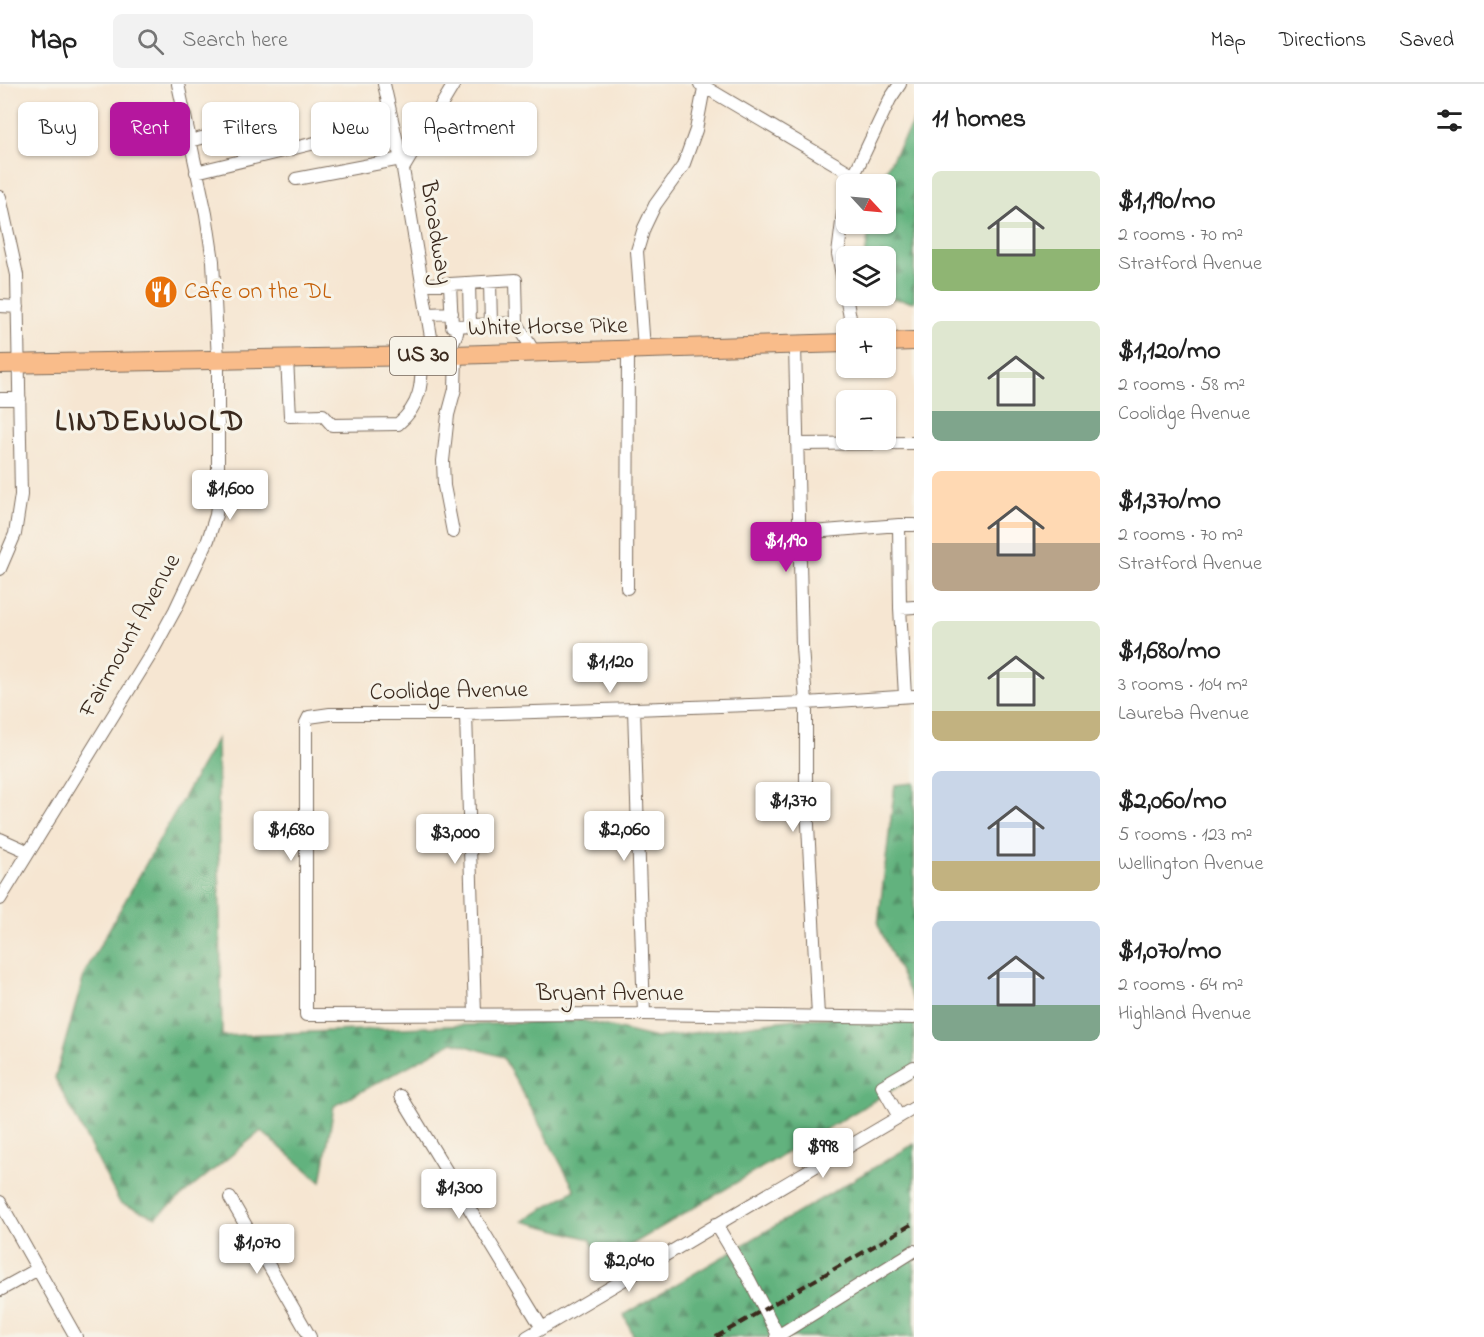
<!DOCTYPE html>
<html lang="en">
<head>
<meta charset="utf-8">
<style>
	:root { --surface:#fff; --page:#f2f2f2; --text:#222; --muted:#767676; --line:#e0e0e0; --accent:#b5179e }
	body { margin:0; font-family:"Indie Flower",sans-serif; background:var(--page); color:var(--text); height:100vh; display:flex; flex-direction:column; font-size:22px; white-space:nowrap }
	* { box-sizing:border-box; margin:0 }
	p { font-size:20px; color:var(--muted) }
	.icon { flex:none; width:33px; height:33px; fill:none; stroke:currentColor; stroke-width:2; stroke-linecap:round; stroke-linejoin:round }
	.map { position:relative; flex:1; overflow:hidden }
	.sheet { display:flex; flex-direction:column; background:var(--surface); width:570px }
	.sheet>* { flex:none }
	.guide { position:absolute; left:18px; top:18px; width:570px; height:54px; display:flex; gap:12px }
	.needle { width:39px; rotate:116deg }
	.fabs { position:absolute; left:836px; top:90px; display:grid; gap:12px }
	.fabs a { display:grid; place-items:center; width:60px; height:60px; border-radius:9px; background:var(--surface); box-shadow:0 2px 4px #0004; font-size:30px }
	.price { position:absolute; translate:-50% -51px; padding:0 14px; border-radius:6px; background:#fff; color:#222; font-size:20px; line-height:39px; filter:drop-shadow(0 2px 3px #0008) }
	.price::after { content:''; position:absolute; left:50%; top:36px; width:18px; height:14px; margin-left:-9px; background:inherit; clip-path:polygon(0 0,100% 0,50% 100%) }
	.price.active { background:var(--accent); color:#fff }
	ul { padding:0; list-style:none }
	li { display:flex; align-items:center; gap:18px; height:150px; padding:0 18px }
	li span { display:grid; place-items:center; flex:none; width:168px; height:120px; border-radius:9px; color:#555 }
	li>.icon { margin-inline-start:auto }
	span .icon { width:72px; height:72px; fill:#fffc; stroke-width:1 }
	li b { font-size:26px }
	h2 { display:flex; justify-content:space-between; align-items:center; height:72px; padding:0 18px; font-size:26px }
	.tag { padding:0 21px; border-radius:9px; background:var(--surface); box-shadow:0 2px 4px #0004; font-size:21px; line-height:54px }
	.tag.active { background:var(--accent); color:#fff }
	header { display:flex; align-items:center; gap:36px; box-sizing:border-box; height:84px; padding:0 30px; background:var(--surface); border-bottom:2px solid var(--line) }
	header strong { font-size:28px }
	nav { display:flex; gap:33px; margin-inline-start:auto; font-size:21px }
	.search { width:420px; height:54px; background:var(--page); display:flex; align-items:center; gap:15px; box-sizing:border-box; padding:0 21px; border-radius:9px; color:var(--muted); font-size:22px }
	main { display:flex; flex:1; min-height:0 }
	.map>svg:first-child { display:block }
	.forest { fill:url(#forest-firs); stroke:#4e6e4e; stroke-width:1.5 }
	.lines { fill:none; stroke-linecap:round; stroke-linejoin:round }
	.minor-casing { stroke:#7c6c5d; stroke-width:14 }
	.highway-casing { stroke:#7c6c5d; stroke-width:20 }
	.minor { stroke:#fff; stroke-width:12 }
	.highway { stroke:#f9bc8a; stroke-width:18 }
	.rail { stroke:#3b2a1e; stroke-width:4; stroke-dasharray:9 4.5; stroke-linecap:butt }
	.labels { text-anchor:middle; dominant-baseline:central; stroke-width:6; stroke-linejoin:round; paint-order:stroke }
	.shield { fill:#f7f3e8; stroke:#73665b; stroke-width:1.5 }
	.shield-label { font-size:22px; font-weight:bold; fill:#3b2a1e }
	.street-label { font-size:24px; fill:#3b2a1e; stroke:#f7f3e8 }
	.food-label { font-size:24px; fill:#c56008; stroke:#f7f3e8; text-anchor:start }
	.district-label { font-size:30px; font-weight:bold; letter-spacing:1.5px; fill:#3b2a1e; stroke:#f7f3e8 }
</style>
</head>
<body>
<header>
<strong>Map</strong>
<div class="search"><svg class="icon" aria-label="search" viewBox="0 0 24 24"><circle cx="10" cy="10" r="6"/><path d="M15 15l6 6"/></svg>Search here</div>
<nav><a>Map</a><a>Directions</a><a>Saved</a></nav>
</header>
<main>
<div class="map">
<svg width="914" height="1253" viewBox="0 0 914 1253">
	<defs>
		<pattern id="forest-firs" width="22" height="20" patternUnits="userSpaceOnUse" patternTransform="scale(1.5)"><rect width="22" height="20" fill="#62b27e"/><path d="M5 1l3.5 6h-7zM16 11l3.5 6h-7z" fill="#529167"/></pattern>
	</defs>
	<rect width="100%" height="100%" fill="#f7f3e8"/>
	<filter id="ink" filterUnits="userSpaceOnUse"><feTurbulence type="fractalNoise" baseFrequency=".0167" numOctaves="2"/><feDisplacementMap in="SourceGraphic" scale="12" xChannelSelector="R" yChannelSelector="G"/><feConvolveMatrix kernelMatrix="1 2 1 2 8 2 1 2 1" color-interpolation-filters="sRGB"/></filter>
	<filter id="wash" filterUnits="userSpaceOnUse"><feTurbulence type="fractalNoise" baseFrequency=".008" numOctaves="4" result="noise"/><feDisplacementMap in="SourceGraphic" scale="24" xChannelSelector="R" yChannelSelector="G"/><feGaussianBlur stdDeviation="1.35" result="paint"/><feColorMatrix in="noise" values="0 0 0 0 0 0 0 0 0 0 0 0 0 0 0 0 0 1.4 0 .05"/><feComposite in="paint" operator="in"/></filter>
	<g filter="url(#wash)">
		<rect width="100%" height="100%" fill="#f6e6d2"/>
		<path class="forest" d="M914 36V218L874 212H885V172H865L870 140H885V100H878Z
			M217 654 222 952 581 936 656 954 795 935 914 931V993L601 1179 590 1155 523 1137 575 1106 503 973 453 958 334 1022 321 1098 261 1047 156 1133 120 1119 55 994 85 888Z
			M914 699V918L878 841 895 701Z
			M914 1060V1253H634L624 1231Z"/>
	</g>
	<g filter="url(#ink)">
		<g class="lines">
			<defs>
				<path id="minor" d="M384 0 403 85 434 271
					M700 0 854 91
					M190 57 240 44
					M403 85 454 0
					M196 88 393 40
					M296 95 401 75
					M851 100 854 91 890 15 900 0
					M0 113 17 191 21 411 15 450 0 485
					M846 118 843 130 838 170 852 244
					M490 198 491 241
					M469 199 470 242
					M422 200H450
					M0 222 18 223
					M427 230 452 229
					M517 239 452 242 450 200 516 196 517 239 534 268
					M795 261 802 563 806 619V703L818 932
					M448 270 457 249 458 242
					M287 275 290 332 323 331 332 341 398 340C420 322 423 300 421 272
					M0 315H20
					M797 360 914 359
					M899 441H914
					M453 448 444 402 443 377 448 331 455 305 456 270
					M800 449 899 441 900 524 914 523
					M627 504 628 265H644L637 167 644 144 655 121 683 82 696 46 704 4
					M900 524 905 612
					M914 612 806 619 634 625 466 630H330L309 633 306 639V931L644 930 914 934
					M634 625 644 930
					M466 630 475 931
					M0 755 29 768
					M0 815 151 570 175 526 208 456 216 431 218 412V277L213 177 206 130 178 0
					M401 1012 542 1244
					M899 1033 882 1002 914 983
					M230 1114 310 1253
					M0 1118 76 1253
					M716 1140 749 1195 779 1253
					M0 1206 38 1185
					M527 1253 914 1024
					M776 1253 914 1167"/>
				<path id="highway" d="M885 258 914 257
					M0 280 421 272 846 259"/>
			</defs>
			<use href="#minor" class="minor-casing"/>
			<use href="#highway" class="highway-casing"/>
			<use href="#minor" class="minor"/>
			<use href="#highway" class="highway"/>
			<path class="rail" d="M716 1253 914 1139"/>
		</g>
	</g>
	<defs>
		<symbol id="restaurant-disc" viewBox="-11 -11 22 22"><circle r="9.5" fill="#e8710a" stroke="#f7f3e8"/><path d="M-5-6h1v4h1v-4h1v4h1v-4h1v5L-1.5 .5V6h-2V.5L-5-1ZM5-6V6H3V1.5H1.5Q1.5-4 5-6Z" fill="#fff"/></symbol>
	</defs>
	<g fill-rule="evenodd">
		<use href="#restaurant-disc" x="142" y="189" width="38" height="38"/>
	</g>
	<g class="labels">
		<rect class="shield" x="390" y="253" width="66" height="38" rx="4.5"/>
		<g class="shield-label">
			<text x="423" y="272">US 30</text>
		</g>
		<g class="street-label">
			<text transform="translate(435 149) rotate(81)">Broadway</text>
			<text transform="translate(548 244) rotate(-1)">White Horse Pike</text>
			<text transform="translate(131 552) rotate(-61)">Fairmount Avenue</text>
			<text transform="translate(449 608) rotate(-1)">Coolidge Avenue</text>
			<text x="610" y="910">Bryant Avenue</text>
		</g>
		<g class="food-label">
			<text x="184" y="208">Cafe on the DL</text>
		</g>
		<g class="district-label">
			<text x="150" y="339">LINDENWOLD</text>
		</g>
	</g>
</svg>
<div class="fabs">
<a><svg class="needle" viewBox="-14 -14 28 28"><path d="M0-13l5 13h-10z" fill="#e53935"/><path d="M0 13l5-13h-10z" fill="#767676"/></svg></a>
<a><svg class="icon" aria-label="layers" viewBox="0 0 24 24"><path d="M12 4l9 5-9 5-9-5zM3 14l9 5 9-5"/></svg></a>
<a>+</a>
<a>−</a>
</div>
<b class="price" style="left:230px;top:437px">$1,600</b>
<b class="price active" style="left:786px;top:489px">$1,190</b>
<b class="price" style="left:610px;top:610px">$1,120</b>
<b class="price" style="left:793px;top:749px">$1,370</b>
<b class="price" style="left:291px;top:778px">$1,680</b>
<b class="price" style="left:624px;top:778px">$2,060</b>
<b class="price" style="left:455px;top:781px">$3,000</b>
<b class="price" style="left:823px;top:1095px">$998</b>
<b class="price" style="left:459px;top:1136px">$1,300</b>
<b class="price" style="left:257px;top:1191px">$1,070</b>
<b class="price" style="left:629px;top:1209px">$2,040</b>
<div class="guide">
<a class="tag">Buy</a>
<a class="tag active">Rent</a>
<a class="tag">Filters</a>
<a class="tag">New</a>
<a class="tag">Apartment</a>
</div>
</div>
<section class="sheet">
<h2>11 homes<svg class="icon" aria-label="filters" viewBox="0 0 24 24"><path d="M4 7h16M4 17h16"/><circle cx="9" cy="7" r="2"/><circle cx="15" cy="17" r="2"/></svg></h2>
<ul>
<li><span style="background:linear-gradient(#dfe7d0 65%,#8fb573 0)"><svg class="icon" aria-label="home" viewBox="0 0 24 24"><path d="M3 11l9-7 9 7M6 9v11h12V9"/></svg></span><div><b>$1,190/mo</b><p>2 rooms · 70 m²</p><p>Stratford Avenue</p></div></li>
<li><span style="background:linear-gradient(#dfe7d0 75%,#7fa58c 0)"><svg class="icon" aria-label="home" viewBox="0 0 24 24"><path d="M3 11l9-7 9 7M6 9v11h12V9"/></svg></span><div><b>$1,120/mo</b><p>2 rooms · 58 m²</p><p>Coolidge Avenue</p></div></li>
<li><span style="background:linear-gradient(#ffd9b3 60%,#b9a48a 0)"><svg class="icon" aria-label="home" viewBox="0 0 24 24"><path d="M3 11l9-7 9 7M6 9v11h12V9"/></svg></span><div><b>$1,370/mo</b><p>2 rooms · 70 m²</p><p>Stratford Avenue</p></div></li>
<li><span style="background:linear-gradient(#dfe7d0 75%,#c2b280 0)"><svg class="icon" aria-label="home" viewBox="0 0 24 24"><path d="M3 11l9-7 9 7M6 9v11h12V9"/></svg></span><div><b>$1,680/mo</b><p>3 rooms · 104 m²</p><p>Laureba Avenue</p></div></li>
<li><span style="background:linear-gradient(#c9d6e8 75%,#c2b280 0)"><svg class="icon" aria-label="home" viewBox="0 0 24 24"><path d="M3 11l9-7 9 7M6 9v11h12V9"/></svg></span><div><b>$2,060/mo</b><p>5 rooms · 123 m²</p><p>Wellington Avenue</p></div></li>
<li><span style="background:linear-gradient(#c9d6e8 70%,#7fa58c 0)"><svg class="icon" aria-label="home" viewBox="0 0 24 24"><path d="M3 11l9-7 9 7M6 9v11h12V9"/></svg></span><div><b>$1,070/mo</b><p>2 rooms · 64 m²</p><p>Highland Avenue</p></div></li>
</ul>
</section>
</main>
</body>
</html>
